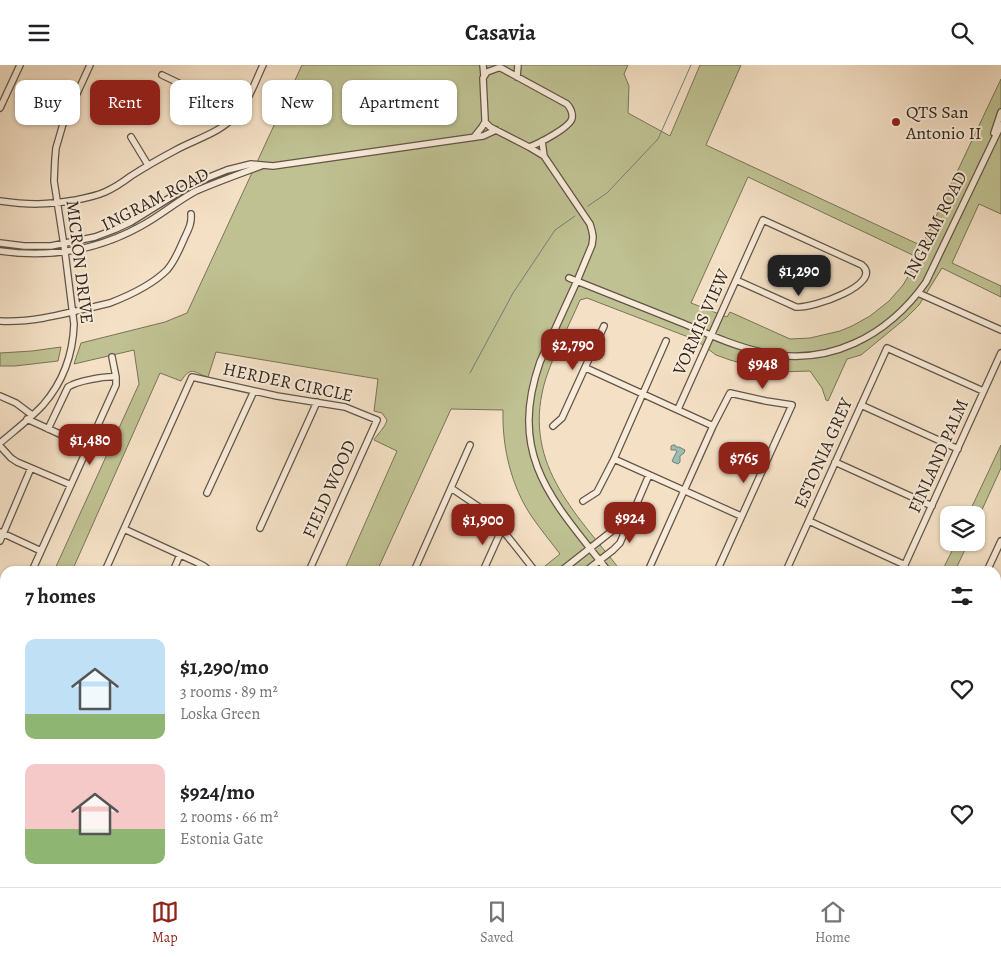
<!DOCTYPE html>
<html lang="en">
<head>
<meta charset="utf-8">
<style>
	:root { --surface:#fff; --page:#f2f2f2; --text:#202124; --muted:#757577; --line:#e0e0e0; --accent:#8f2418 }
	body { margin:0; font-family:Alegreya,serif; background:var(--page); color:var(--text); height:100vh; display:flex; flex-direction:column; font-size:19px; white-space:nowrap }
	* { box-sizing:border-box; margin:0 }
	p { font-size:16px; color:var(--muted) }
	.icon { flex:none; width:28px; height:28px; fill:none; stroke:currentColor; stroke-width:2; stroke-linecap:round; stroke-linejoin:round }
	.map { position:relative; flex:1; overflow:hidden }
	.details { position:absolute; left:0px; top:501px; width:1001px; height:321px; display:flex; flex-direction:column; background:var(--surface); border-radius:15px 15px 0 0; box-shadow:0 1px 4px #0004 }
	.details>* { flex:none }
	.banner { position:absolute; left:15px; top:15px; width:500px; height:45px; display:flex; gap:10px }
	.buttons { position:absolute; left:940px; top:441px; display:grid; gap:10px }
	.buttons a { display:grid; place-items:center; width:45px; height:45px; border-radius:10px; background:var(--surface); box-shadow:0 1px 4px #0004; font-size:25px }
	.price { position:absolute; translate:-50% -42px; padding:0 11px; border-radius:10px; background:var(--accent); color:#fff; font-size:16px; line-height:32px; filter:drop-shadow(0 1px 2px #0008) }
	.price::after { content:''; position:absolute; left:50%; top:30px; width:15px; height:11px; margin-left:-8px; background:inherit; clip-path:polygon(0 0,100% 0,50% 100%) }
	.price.current { background:#222; color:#fff }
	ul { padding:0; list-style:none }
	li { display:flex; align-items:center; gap:15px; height:125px; padding:0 25px }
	li span { display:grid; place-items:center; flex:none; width:140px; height:100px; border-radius:10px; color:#555 }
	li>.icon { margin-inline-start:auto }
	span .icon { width:60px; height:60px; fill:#fffc; stroke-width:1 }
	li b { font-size:21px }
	h2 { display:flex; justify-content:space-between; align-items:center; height:60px; padding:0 25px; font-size:21px }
	.tag { padding:0 18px; border-radius:10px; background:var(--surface); box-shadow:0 1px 4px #0004; font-size:18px; line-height:45px }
	.tag.current { background:var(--accent); color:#fff }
	header { display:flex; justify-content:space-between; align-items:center; height:65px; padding:0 25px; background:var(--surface); font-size:22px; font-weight:700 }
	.tab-bar { display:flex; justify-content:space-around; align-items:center; height:70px; border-top:1px solid var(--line); background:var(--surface); font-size:14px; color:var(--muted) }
	.tab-bar a { display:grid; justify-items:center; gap:2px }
	.tab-bar .current { color:var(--accent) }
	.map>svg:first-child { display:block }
	.green { fill:#bfc192; stroke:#787458; fill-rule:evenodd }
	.water { fill:#9cbdb3; stroke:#728178 }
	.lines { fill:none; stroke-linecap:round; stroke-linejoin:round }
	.stream { stroke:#728178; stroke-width:1 }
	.minor-casing { stroke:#625548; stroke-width:8 }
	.minor { stroke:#f8ebd9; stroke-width:5.5 }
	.poi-dot { fill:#8f2418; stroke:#f8ebd9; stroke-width:2 }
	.labels { text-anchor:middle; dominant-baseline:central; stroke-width:4; stroke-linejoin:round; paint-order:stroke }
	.poi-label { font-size:18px; fill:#32271f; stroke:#f8ebd9; text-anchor:start }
	.street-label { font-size:18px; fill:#32271f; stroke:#f8ebd9 }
</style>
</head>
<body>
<header><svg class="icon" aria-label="menu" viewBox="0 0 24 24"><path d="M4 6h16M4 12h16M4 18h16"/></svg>Casavia<svg class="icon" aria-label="search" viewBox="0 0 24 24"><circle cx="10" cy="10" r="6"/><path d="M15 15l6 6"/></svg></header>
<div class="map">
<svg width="1001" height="822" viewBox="0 0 1001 822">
	<rect width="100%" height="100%" fill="#f4e0c5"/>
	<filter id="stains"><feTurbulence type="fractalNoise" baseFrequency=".004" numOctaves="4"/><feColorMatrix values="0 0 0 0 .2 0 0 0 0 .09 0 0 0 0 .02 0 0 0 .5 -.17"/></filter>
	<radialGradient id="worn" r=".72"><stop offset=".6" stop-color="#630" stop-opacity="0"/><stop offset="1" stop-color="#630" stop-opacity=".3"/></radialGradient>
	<path class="green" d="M302 0H628L624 9 629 21 628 48 670 71 700 0H741L706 80 922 181 1001 14V149L979 139 952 198 1001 221V232L942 203 919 240 906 253 861 290 847 294 828 336 826 335 822 323 810 306 781 307 765 305 730 295 716 290 696 275 587 233 580 235C569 261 555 286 546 313 520 396 574 446 621 506H544L545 501 560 489C551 477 541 465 532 452 511 421 502 382 503 345L451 344 377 506H344L397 386 374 375C378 368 385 363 387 355L382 348 374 346 378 314 216 287 208 312C195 309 192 299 181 316L160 308 72 506H54L139 319 134 285 74 299 81 278 165 257 187 248ZM748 112 919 193 903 220 889 236 870 251 852 261 840 266 810 273 790 274 730 247 727 252 691 238Z
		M61 282 58 296 15 301H0V288L32 286Z
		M1001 380V403L976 458V450H968Z
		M956 478H968L955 506H942Z
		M0 635 5 637V668L3 673 5 675V703L0 701Z
		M294 818H318L316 822H292Z"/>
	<path class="water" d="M673 380H675L676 382H679L685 385 684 388 680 391V397L678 399 673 397 672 396 677 386 675 385H671V381Z"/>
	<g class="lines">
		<path class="stream" d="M588 141 607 128 658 74 691 0
			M470 308 513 228 555 165 575 151"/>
		<defs>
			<path id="minor" d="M483 0 484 11
				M498 3H501L567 39C570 42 573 48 572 53 571 62 538 79 529 82L490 62 485 57V54L483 13 487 7Z
				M162 10 216 36 235 51
				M517 12 518 0
				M0 43 20 0
				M994 68 1001 47
				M131 72 148 100
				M474 72 482 62 485 57
				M542 76 544 91
				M529 82 544 91 590 159 592 166 593 172 592 180 577 216 540 297C507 392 553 436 608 506
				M0 136C29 140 47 140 76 135 86 133 96 131 105 127 114 123 123 117 131 111 145 102 159 94 174 86 195 74 219 69 236 50 249 36 255 17 263 0
				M0 178 24 181H51L95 172 116 164 131 157 192 119 227 105 251 99 273 101 483 71 496 65
				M0 186C49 193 98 185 141 161 160 151 177 136 196 126 217 117 239 109 261 101
				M569 213C607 228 644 243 682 258 708 269 734 281 761 287 828 303 888 271 926 217L1001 60
				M918 228 1001 265
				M0 256C37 258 74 246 110 238 128 231 153 219 167 205 175 196 179 185 184 174 188 165 192 159 191 149
				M586 303 713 361
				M0 331 16 338 32 350
				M861 340 958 384
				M678 344 763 155 862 200C884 219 812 244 796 242L736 215
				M27 354 88 382
				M553 361 562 353 604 261
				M48 364 68 322C77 316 105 311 116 312
				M0 378C14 366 30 354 43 340 63 317 73 288 74 259L65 187 54 116 55 94 56 83 63 59 90 0
				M0 381 11 393 17 397 71 420
				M614 394 741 451
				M835 397 932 441
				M451 423 482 444 493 453 535 506
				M207 428 254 326
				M583 436 597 427 614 394 666 276
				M809 456 905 500
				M260 463 317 337
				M124 464 196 497 204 501 210 506
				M0 467 41 486
				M0 476 31 403
				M32 506 116 320V312L112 292
				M105 506 192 312 277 331 345 342 377 355 309 506
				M173 506 180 490
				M414 506 470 380
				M483 506 502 464
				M561 506 617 462 630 448
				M586 506 613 485 620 478 649 410
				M648 506 713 361 730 328 766 336 792 340 717 506
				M786 506 887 283 983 326
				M902 506 1001 288
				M987 506 1001 476
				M0 543 5 545
				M996 560 1001 563
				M0 628 5 631
				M996 648 1001 658
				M0 781 5 770
				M406 818 416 822
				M726 818 727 822
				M51 822 53 818
				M120 822 122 818
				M189 822 191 818
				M257 822 259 818
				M474 822 476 818
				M757 822 762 818
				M846 822 848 818
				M920 822 921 818
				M985 822 986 818"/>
		</defs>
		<use href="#minor" class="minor-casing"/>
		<use href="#minor" class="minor"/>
	</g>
	<circle class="poi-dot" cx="896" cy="57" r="5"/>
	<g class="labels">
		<g class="poi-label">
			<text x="906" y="47">QTS San<tspan x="906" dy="21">Antonio II</tspan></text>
		</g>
		<g class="street-label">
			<text transform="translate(155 134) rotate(-27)">INGRAM ROAD</text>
			<text transform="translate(935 160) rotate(-63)">INGRAM ROAD</text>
			<text transform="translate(80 197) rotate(83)">MICRON DRIVE</text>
			<text transform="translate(701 257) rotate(-66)">VORMIS VIEW</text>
			<text transform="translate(288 317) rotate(12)">HERDER CIRCLE</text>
			<text transform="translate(823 388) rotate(-66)">ESTONIA GREY</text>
			<text transform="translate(938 391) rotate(-66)">FINLAND PALM</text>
			<text transform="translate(329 424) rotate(-66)">FIELD WOOD</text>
		</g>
	</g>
	<rect width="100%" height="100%" filter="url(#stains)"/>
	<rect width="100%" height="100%" fill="url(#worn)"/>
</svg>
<div class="buttons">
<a><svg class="icon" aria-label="layers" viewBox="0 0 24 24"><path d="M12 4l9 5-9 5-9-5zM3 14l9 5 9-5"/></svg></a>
</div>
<b class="price current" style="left:799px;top:232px">$1,290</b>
<b class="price" style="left:573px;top:306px">$2,790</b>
<b class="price" style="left:763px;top:325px">$948</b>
<b class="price" style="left:90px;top:401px">$1,480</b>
<b class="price" style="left:744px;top:419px">$765</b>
<b class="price" style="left:630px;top:479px">$924</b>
<b class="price" style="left:483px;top:481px">$1,900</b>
<div class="banner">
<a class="tag">Buy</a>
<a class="tag current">Rent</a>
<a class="tag">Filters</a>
<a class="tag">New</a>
<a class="tag">Apartment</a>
</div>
<section class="details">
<h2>7 homes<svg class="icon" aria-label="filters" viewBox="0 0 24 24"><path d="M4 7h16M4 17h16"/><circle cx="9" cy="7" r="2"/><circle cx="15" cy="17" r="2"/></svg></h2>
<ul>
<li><span style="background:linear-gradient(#bfe0f5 75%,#8fb573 0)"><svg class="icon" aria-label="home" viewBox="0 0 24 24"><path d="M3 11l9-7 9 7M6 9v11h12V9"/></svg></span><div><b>$1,290/mo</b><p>3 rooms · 89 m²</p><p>Loska Green</p></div><svg class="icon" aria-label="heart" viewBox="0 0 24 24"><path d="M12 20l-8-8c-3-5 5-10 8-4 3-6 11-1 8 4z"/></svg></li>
<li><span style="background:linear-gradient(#f6c9c9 65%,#8fb573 0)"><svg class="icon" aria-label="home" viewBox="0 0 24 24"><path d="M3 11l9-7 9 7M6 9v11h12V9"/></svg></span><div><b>$924/mo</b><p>2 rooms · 66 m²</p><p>Estonia Gate</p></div><svg class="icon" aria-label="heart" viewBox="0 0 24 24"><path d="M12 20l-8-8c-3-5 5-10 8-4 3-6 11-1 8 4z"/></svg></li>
</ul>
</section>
</div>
<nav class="tab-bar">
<a class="current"><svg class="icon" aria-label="map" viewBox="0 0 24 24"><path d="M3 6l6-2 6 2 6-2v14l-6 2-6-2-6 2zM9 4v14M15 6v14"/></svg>Map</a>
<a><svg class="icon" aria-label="saved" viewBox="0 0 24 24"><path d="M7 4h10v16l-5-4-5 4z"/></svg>Saved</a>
<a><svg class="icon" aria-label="home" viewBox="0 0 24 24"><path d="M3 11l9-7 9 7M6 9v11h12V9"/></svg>Home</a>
</nav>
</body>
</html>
